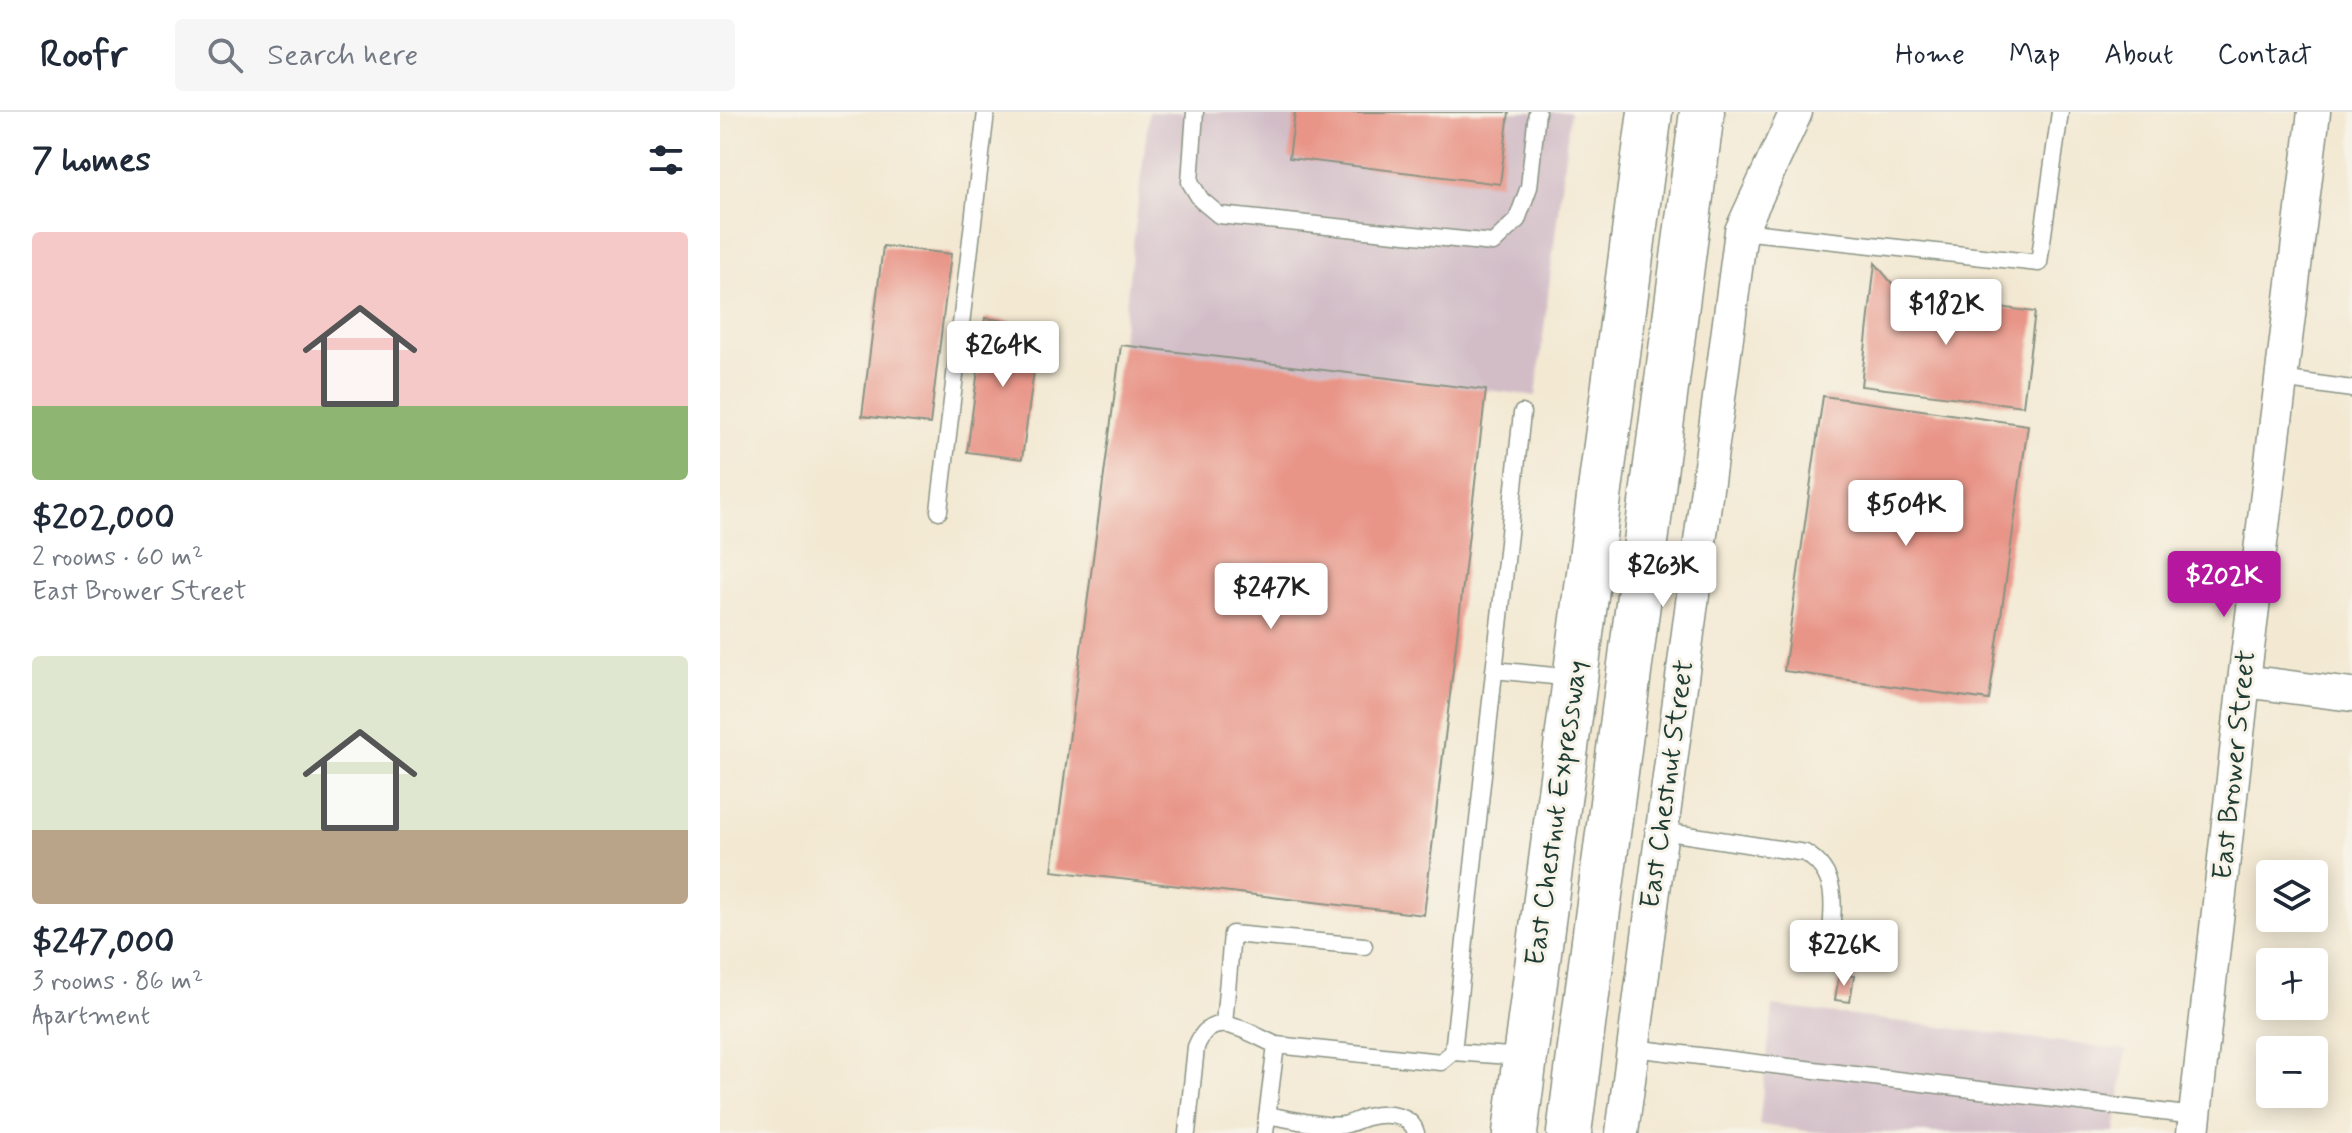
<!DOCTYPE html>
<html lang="en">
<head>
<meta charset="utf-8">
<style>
	:root { --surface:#fff; --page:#f6f6f7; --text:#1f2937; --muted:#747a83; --line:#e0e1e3; --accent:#b5179e }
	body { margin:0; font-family:Mynerve,sans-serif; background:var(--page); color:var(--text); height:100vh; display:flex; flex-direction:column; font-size:30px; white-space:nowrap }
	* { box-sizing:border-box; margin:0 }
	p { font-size:26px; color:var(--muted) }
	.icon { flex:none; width:44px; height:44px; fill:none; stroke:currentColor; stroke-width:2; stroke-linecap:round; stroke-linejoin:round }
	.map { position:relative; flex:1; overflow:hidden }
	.side { display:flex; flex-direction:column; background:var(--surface); width:720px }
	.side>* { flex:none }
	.tools { position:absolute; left:1536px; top:748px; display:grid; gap:16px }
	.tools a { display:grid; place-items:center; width:72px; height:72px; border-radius:8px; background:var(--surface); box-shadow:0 4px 20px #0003; font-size:40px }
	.price { position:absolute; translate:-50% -68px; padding:0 18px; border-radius:8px; background:#fff; color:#222; font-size:26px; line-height:52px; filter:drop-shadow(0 2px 4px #0008) }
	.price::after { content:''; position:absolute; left:50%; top:48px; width:24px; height:18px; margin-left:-12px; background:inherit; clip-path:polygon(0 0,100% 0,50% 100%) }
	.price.current { background:var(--accent); color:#fff }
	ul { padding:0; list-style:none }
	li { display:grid; align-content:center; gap:16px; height:424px; padding:0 32px }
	li span { display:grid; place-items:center; height:248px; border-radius:8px; color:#555 }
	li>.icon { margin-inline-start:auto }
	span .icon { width:144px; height:144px; fill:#fffc; stroke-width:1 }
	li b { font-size:34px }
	h2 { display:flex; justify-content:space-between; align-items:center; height:96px; padding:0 32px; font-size:34px }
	header { display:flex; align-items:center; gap:48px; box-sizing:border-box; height:112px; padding:0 40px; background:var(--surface); border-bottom:2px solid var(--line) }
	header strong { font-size:38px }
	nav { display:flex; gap:44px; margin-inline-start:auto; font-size:28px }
	.search { width:560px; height:72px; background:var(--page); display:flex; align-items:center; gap:20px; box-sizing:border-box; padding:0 28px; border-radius:8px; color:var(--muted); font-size:30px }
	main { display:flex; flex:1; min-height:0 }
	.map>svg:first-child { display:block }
	.industrial { fill:#d2bdc7 }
	.building { fill:#e89487 }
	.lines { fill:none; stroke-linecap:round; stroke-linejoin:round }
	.service-casing { stroke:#899384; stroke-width:19 }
	.minor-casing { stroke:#899384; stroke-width:35 }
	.primary-casing { stroke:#899384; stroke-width:47 }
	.service { stroke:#fff; stroke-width:16 }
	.minor { stroke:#fff; stroke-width:32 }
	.primary { stroke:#fff; stroke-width:44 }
	.labels { text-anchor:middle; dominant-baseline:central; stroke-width:6; stroke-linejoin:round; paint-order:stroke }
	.street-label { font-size:28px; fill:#1f3d34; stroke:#f7f3e8 }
</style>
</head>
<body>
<header>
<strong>Roofr</strong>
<div class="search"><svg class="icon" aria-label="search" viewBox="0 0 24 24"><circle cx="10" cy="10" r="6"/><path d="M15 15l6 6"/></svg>Search here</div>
<nav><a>Home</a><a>Map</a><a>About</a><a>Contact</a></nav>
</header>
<main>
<section class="side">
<h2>7 homes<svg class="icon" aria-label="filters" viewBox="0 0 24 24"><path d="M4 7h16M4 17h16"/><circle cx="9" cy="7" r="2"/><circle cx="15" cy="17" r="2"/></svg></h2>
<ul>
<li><span style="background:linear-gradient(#f6c9c9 70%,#8fb573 0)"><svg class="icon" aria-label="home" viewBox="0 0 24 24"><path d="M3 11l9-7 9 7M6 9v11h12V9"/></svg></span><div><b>$202,000</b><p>2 rooms · 60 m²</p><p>East Brower Street</p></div></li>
<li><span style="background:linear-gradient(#dfe7d0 70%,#b9a48a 0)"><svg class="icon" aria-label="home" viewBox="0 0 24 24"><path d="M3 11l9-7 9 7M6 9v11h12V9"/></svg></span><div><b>$247,000</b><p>3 rooms · 86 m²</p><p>Apartment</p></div></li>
</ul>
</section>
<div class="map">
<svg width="1632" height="1021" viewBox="0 0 1632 1021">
	<rect width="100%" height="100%" fill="#f7f3e8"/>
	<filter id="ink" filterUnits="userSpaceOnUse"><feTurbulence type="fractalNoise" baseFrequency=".0125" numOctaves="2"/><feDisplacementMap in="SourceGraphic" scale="16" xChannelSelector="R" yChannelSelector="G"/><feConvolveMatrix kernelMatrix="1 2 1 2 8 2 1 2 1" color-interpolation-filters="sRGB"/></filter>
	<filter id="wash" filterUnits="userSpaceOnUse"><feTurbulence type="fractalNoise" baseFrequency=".006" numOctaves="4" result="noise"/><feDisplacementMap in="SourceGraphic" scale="32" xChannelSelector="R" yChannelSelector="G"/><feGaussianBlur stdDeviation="1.8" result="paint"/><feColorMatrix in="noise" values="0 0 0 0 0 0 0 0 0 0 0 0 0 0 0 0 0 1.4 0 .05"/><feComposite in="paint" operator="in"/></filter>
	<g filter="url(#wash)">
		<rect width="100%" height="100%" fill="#f3e9d3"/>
		<path class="industrial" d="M429 0H850L816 284 401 233Z
			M1053 894 1406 938 1395 1021H1105L1039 1013Z"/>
		<g id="blocks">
			<path class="building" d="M575 0H789L780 72 569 46Z
				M163 134 231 142 210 312 142 304Z
				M1155 151 1180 181 1315 200 1303 294 1141 274Z
				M265 206 320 214 302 347 247 340Z
				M401 233 766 278 704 803 332 759Z
				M1103 284 1308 313 1269 588 1064 559Z
				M1119 862 1134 864 1130 890 1115 888Z"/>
		</g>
	</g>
	<g filter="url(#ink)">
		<use href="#blocks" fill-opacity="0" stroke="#899384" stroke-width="2"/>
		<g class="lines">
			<defs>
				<path id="service" d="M475 0 470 70 481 88 499 103 773 131 797 108 809 75 817 0
					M1021 119 1319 151 1340 0
					M1561 267 1632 277
					M219 399 266 0
					M774 558 853 566
					M942 719 1085 741C1124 764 1111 804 1109 843
					M504 912 512 822 644 834
					M913 936 1475 1004
					M733 940 802 301
					M547 1003C564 1006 609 1016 623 1013 631 1012 639 1007 647 1005 664 1001 691 1001 696 1021
					M467 1021 476 935C492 894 526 920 556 933
					M545 1021 556 933 721 950 733 940 804 945"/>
				<path id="minor" d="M1524 569 1632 583
					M902 1021 1021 119 1076 0
					M1473 1021 1524 569 1594 0"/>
				<path id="primary" d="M795 1021 930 0
					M849 1021 982 0"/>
			</defs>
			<use href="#service" class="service-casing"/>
			<use href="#minor" class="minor-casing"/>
			<use href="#primary" class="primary-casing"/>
			<use href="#service" class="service"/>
			<use href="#minor" class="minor"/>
			<use href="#primary" class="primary"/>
		</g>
	</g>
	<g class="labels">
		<g class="street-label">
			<text transform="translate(1515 653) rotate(-84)">East Brower Street</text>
			<text transform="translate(948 672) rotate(-82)">East Chestnut Street</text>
			<text transform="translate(837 701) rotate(-82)">East Chestnut Expressway</text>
		</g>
	</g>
</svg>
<div class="tools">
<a><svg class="icon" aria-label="layers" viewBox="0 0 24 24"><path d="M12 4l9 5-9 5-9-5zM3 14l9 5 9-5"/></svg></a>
<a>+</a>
<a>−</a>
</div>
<b class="price" style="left:1226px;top:235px">$182K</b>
<b class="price" style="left:283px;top:277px">$264K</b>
<b class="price" style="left:1186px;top:436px">$504K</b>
<b class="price" style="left:943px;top:497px">$263K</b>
<b class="price current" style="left:1504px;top:507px">$202K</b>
<b class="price" style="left:551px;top:519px">$247K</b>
<b class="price" style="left:1124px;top:876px">$226K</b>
</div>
</main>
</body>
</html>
